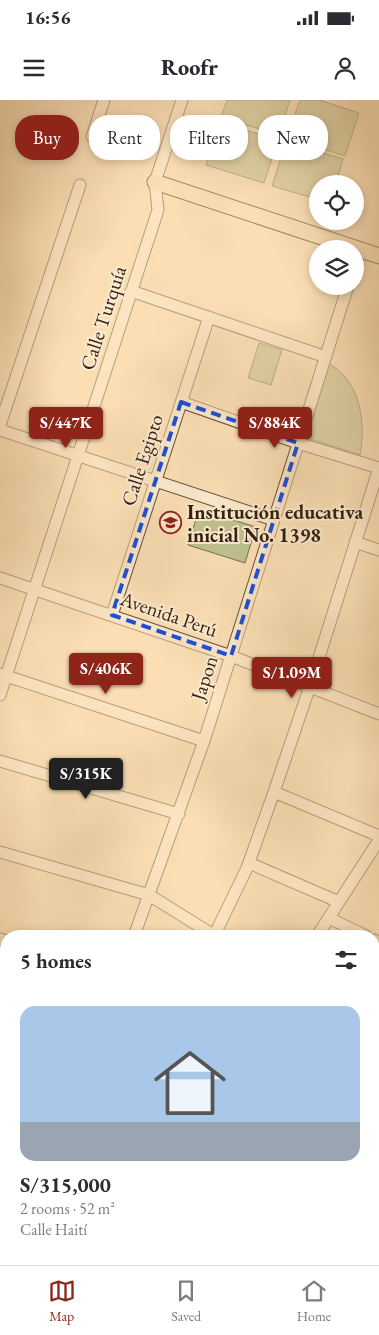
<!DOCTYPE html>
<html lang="en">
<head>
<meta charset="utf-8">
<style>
	:root { --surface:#fff; --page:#f7f7f7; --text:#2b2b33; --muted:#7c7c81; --line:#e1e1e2; --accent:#8f2418 }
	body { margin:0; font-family:"EB Garamond",serif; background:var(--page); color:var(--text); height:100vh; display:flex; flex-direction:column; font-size:19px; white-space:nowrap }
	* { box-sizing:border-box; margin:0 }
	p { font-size:16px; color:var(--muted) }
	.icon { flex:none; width:28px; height:28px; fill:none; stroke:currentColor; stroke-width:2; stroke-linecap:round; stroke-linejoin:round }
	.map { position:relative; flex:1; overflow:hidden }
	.sheet { position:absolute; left:0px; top:830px; width:380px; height:335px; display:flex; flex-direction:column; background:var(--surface); border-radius:20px 20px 0 0; box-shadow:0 2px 8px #0003 }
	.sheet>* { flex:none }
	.top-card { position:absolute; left:15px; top:15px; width:350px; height:45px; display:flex; gap:10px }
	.controls { position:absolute; left:309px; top:75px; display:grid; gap:10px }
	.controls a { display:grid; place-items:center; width:55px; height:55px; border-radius:50%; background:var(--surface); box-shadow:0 2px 8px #0003; font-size:25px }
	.price { position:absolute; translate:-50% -42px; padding:0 11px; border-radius:5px; background:var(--accent); color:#fff; font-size:16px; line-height:32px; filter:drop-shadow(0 1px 2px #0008) }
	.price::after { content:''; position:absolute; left:50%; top:30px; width:15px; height:11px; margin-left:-8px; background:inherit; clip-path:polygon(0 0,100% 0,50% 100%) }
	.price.selected { background:#222; color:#fff }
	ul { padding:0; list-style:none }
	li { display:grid; align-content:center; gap:10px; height:265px; padding:0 20px }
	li+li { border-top:1px solid var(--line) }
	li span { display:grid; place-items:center; height:155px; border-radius:15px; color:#555 }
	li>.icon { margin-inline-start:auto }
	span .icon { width:90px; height:90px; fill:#fffc; stroke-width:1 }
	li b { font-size:21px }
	h2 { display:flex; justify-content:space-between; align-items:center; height:60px; padding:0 20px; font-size:21px }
	.pill { padding:0 18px; border-radius:20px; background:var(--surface); box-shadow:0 2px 8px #0003; font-size:18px; line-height:45px }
	.pill.selected { background:var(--accent); color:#fff }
	.status { display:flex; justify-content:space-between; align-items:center; height:35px; padding:0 25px; background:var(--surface); direction:ltr }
	.status svg { height:14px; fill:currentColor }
	header { display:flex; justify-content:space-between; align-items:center; height:65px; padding:0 20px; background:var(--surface); font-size:22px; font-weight:800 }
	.dock { display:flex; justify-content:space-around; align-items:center; height:70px; border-top:1px solid var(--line); background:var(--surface); font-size:14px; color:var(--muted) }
	.dock a { display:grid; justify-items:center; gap:2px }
	.dock .selected { color:var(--accent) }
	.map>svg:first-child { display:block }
	.green { fill:#bdc18e; stroke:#787050 }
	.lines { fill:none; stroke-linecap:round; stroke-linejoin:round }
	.minor-casing { stroke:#644f3a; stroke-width:13 }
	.major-casing { stroke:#321f12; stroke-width:17 }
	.minor { stroke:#fceace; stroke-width:11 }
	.major { stroke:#fbdeb4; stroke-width:15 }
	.marked { fill:none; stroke:#1d4ed8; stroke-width:4; stroke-dasharray:10 6; stroke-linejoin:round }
	.labels { text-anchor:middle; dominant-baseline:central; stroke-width:4; stroke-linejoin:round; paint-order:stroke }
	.street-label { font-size:20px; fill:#321f12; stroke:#fceace }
	.poi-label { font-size:20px; font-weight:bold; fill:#321f12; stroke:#fceace; text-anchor:start }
</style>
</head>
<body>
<div class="status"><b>16:56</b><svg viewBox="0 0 49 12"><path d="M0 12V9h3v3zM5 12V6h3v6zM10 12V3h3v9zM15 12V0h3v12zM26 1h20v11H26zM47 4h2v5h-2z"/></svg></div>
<header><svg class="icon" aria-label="menu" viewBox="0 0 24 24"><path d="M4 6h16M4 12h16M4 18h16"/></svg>Roofr<svg class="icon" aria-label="person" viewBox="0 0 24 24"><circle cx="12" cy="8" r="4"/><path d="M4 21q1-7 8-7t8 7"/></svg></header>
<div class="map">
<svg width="379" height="1165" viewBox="0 0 379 1165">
	<rect width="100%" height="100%" fill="#fbdeb4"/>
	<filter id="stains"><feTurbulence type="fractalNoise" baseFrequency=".004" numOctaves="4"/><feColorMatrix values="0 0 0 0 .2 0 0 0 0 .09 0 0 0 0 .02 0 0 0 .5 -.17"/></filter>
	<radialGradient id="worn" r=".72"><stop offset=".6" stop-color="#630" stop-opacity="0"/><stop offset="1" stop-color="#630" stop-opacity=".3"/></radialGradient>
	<path class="green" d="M227 0H290L279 35 221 17Z
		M300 0H319L359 13 345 56 287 37Z
		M219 22 278 40 264 83 206 65Z
		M286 42 343 59 336 84H318L317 99 272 86Z
		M259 243 282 250 271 285 248 278Z
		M328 262C334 267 341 272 346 278 362 298 365 330 360 355L307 338Z
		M199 409 256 427 245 463 188 445Z"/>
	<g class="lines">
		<defs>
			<path id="minor" d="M92 37 104 0
				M131 191 326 257
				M181 302 298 343 379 368
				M0 325 80 85
				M0 330 274 420
				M355 442 379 450
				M0 478 231 556 379 614
				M112 515 209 217
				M0 574 204 641
				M0 595 158 110 155 82 182 0
				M0 661 179 714
				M274 692 379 736
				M0 752 149 795 215 836
				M249 763 339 802
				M329 818 366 836
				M134 836 204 641 348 186
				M214 836 247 768 274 692 310 586 379 368
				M317 836 379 740
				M0 839 6 841
				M374 840 379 843
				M0 925 6 927
				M374 963 379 966
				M0 1006 6 1008
				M374 1088 379 1090
				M0 1090 6 1092
				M313 1159 328 1165
				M9 1165 12 1159
				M101 1165 105 1159
				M192 1165 195 1159
				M281 1165 283 1159"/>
			<path id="major" d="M155 82 379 156"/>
		</defs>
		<use href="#minor" class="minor-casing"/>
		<use href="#major" class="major-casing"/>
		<use href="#minor" class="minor"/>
		<use href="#major" class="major"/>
	</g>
	<path d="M0 0H379V1165H0ZM181 302 298 343 231 556 112 515Z" fill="#fbdeb4" fill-opacity=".55" fill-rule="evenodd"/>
	<path class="marked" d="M181 302 298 343 231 556 112 515Z"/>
	<defs>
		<symbol id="school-ring" viewBox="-11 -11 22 22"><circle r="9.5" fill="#fceace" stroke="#8f2418" stroke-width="1.5"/><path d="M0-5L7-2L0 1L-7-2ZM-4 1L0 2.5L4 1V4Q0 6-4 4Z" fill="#8f2418"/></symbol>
	</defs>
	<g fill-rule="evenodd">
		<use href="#school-ring" x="158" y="410" width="25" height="25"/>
	</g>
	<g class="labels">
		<g class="street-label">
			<text transform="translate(103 218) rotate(-72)">Calle Turquía</text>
			<text transform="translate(142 360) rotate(-72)">Calle Egipto</text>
			<text transform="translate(169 514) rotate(19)">Avenida Perú</text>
			<text transform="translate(204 578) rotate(-72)">Japon</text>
		</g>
		<g class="poi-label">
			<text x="187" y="412">Institución educativa<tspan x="187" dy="23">inicial No. 1398</tspan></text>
		</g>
	</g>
	<rect width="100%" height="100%" filter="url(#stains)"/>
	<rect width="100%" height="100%" fill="url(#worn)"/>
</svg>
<div class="controls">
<a><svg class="icon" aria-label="locate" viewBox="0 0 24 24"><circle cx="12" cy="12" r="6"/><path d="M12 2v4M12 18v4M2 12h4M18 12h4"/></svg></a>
<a><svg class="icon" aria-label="layers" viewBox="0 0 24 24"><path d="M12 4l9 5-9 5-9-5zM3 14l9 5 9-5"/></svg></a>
</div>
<b class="price" style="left:66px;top:349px">S/447K</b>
<b class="price" style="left:275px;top:349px">S/884K</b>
<b class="price" style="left:106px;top:595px">S/406K</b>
<b class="price" style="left:292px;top:599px">S/1.09M</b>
<b class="price selected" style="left:86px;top:700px">S/315K</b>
<div class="top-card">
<a class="pill selected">Buy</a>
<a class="pill">Rent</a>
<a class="pill">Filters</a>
<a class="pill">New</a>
</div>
<section class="sheet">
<h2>5 homes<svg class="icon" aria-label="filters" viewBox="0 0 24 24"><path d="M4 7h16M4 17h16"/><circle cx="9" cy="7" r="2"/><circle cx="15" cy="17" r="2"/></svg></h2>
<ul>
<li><span style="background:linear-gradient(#a9c7e8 75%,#9aa5b1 0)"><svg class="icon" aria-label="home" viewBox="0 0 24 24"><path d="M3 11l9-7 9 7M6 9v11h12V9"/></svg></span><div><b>S/315,000</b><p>2 rooms · 52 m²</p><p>Calle Haití</p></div></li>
</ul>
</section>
</div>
<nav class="dock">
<a class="selected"><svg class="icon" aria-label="map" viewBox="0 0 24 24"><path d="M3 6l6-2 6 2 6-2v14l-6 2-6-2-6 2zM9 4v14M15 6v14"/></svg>Map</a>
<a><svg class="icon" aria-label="saved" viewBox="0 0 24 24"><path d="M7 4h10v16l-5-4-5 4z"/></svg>Saved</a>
<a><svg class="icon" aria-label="home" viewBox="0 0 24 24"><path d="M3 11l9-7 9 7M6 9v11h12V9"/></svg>Home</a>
</nav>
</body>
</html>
